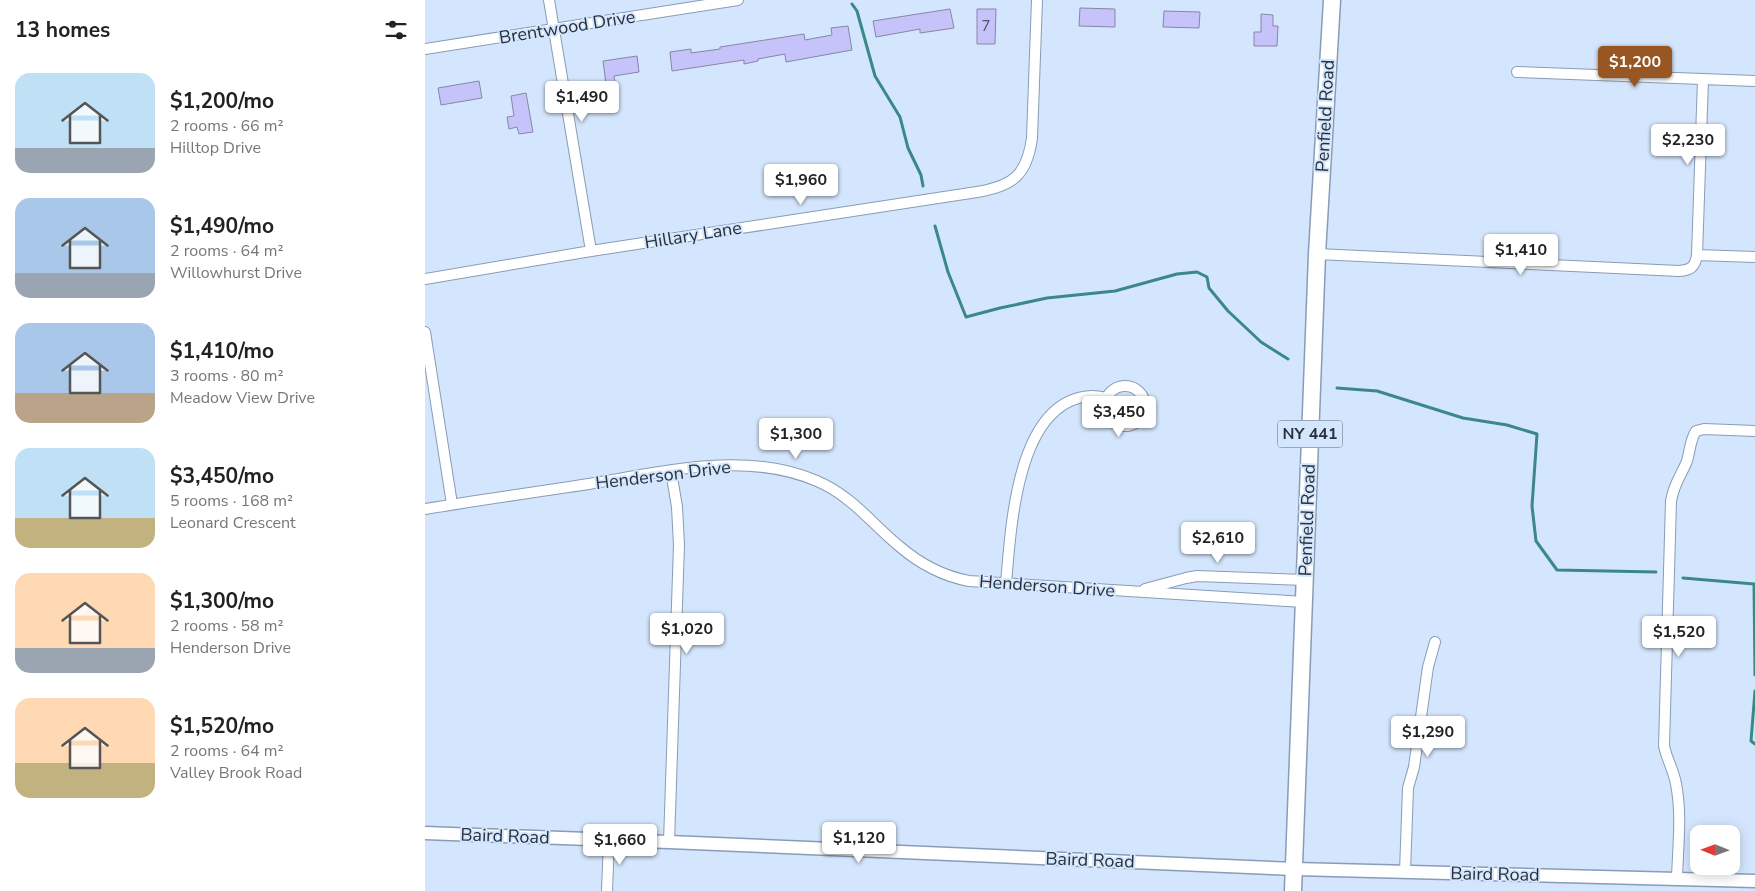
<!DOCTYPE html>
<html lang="en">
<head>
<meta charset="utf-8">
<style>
	:root { --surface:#fff; --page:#f2f2f2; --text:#222; --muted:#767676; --accent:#985722 }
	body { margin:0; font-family:"Nunito Sans",sans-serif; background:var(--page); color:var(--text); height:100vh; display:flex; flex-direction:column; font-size:19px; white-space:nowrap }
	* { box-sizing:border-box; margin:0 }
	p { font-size:16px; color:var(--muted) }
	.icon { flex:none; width:28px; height:28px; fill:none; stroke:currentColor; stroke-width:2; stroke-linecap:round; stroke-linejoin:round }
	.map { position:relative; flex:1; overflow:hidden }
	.drawer { display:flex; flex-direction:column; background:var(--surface); width:425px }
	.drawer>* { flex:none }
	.needle { width:32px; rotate:271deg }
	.controls { position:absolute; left:1265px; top:825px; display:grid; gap:10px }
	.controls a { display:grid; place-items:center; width:50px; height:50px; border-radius:10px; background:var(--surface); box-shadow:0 2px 12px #0003; font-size:25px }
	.price { position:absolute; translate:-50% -42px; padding:0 11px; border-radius:5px; background:#fff; color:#222; font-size:16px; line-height:32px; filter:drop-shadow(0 1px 2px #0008) }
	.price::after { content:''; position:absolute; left:50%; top:30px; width:15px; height:11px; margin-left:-8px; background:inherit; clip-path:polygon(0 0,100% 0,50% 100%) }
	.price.on { background:var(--accent); color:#fff }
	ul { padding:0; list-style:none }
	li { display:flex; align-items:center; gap:15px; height:125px; padding:0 15px }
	li span { display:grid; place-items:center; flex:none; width:140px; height:100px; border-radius:15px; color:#555 }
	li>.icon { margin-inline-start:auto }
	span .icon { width:60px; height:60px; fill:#fffc; stroke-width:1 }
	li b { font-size:21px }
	h2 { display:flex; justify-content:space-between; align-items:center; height:60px; padding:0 15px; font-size:21px }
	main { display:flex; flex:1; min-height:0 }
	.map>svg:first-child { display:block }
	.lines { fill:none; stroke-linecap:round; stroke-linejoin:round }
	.stream { stroke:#3b8887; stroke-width:3 }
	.building { fill:#c6c3fb; stroke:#8786a4 }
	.minor-casing { stroke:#889cb7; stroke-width:12 }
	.tertiary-casing { stroke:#889cb7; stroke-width:15 }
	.primary-casing { stroke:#889cb7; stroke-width:19 }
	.minor { stroke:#fff; stroke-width:10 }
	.tertiary { stroke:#fff; stroke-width:12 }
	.primary { stroke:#fff; stroke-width:16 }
	.labels { text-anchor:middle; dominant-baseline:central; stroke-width:4; stroke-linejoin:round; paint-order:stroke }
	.number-label { font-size:15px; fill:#50566b }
	.shield { fill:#d4e6fd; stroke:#5c6775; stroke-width:1 }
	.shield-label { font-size:16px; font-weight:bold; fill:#28313b }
	.street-label { font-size:18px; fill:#28313b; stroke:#d4e6fd }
</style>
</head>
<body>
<main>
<section class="drawer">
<h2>13 homes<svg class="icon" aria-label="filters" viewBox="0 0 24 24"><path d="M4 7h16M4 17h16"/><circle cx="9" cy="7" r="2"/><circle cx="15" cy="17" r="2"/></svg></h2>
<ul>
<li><span style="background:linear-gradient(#bfe0f5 75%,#9aa5b1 0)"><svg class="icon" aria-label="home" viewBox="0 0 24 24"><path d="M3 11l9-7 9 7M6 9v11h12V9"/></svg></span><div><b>$1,200/mo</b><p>2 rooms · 66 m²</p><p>Hilltop Drive</p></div></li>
<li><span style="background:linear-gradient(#a9c7e8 75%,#9aa5b1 0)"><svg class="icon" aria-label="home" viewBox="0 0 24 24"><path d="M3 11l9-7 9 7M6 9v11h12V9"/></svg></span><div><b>$1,490/mo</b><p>2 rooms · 64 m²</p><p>Willowhurst Drive</p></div></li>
<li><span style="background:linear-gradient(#a9c7e8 70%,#b9a48a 0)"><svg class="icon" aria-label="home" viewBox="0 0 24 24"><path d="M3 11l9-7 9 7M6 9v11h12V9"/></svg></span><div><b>$1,410/mo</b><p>3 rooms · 80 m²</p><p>Meadow View Drive</p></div></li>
<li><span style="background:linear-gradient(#bfe0f5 70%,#c2b280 0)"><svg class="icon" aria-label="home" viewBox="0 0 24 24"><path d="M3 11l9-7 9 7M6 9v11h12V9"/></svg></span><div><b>$3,450/mo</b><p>5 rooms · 168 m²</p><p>Leonard Crescent</p></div></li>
<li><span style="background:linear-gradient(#ffd9b3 75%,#9aa5b1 0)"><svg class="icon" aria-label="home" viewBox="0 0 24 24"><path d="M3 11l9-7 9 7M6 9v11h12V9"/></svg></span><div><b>$1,300/mo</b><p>2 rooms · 58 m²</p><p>Henderson Drive</p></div></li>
<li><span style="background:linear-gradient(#ffd9b3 65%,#c2b280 0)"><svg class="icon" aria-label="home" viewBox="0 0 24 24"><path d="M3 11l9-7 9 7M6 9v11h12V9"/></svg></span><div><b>$1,520/mo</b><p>2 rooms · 64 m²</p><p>Valley Brook Road</p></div></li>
</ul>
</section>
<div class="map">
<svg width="1330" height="891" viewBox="0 0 1330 891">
	<rect width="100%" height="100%" fill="#d4e6fd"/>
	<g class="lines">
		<path class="stream" d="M427 4 432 11 450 76 475 117 483 148 496 175 498 186
			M510 226 523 272 541 317 575 308 622 298 690 291 752 274 772 272 782 277 784 288 803 311 836 342 863 359
			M912 388 952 391 1038 418 1082 425 1112 434 1107 506 1111 541 1132 570 1231 572
			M1258 578 1329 584 1330 675
			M1330 691 1326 741 1330 744"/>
	</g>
	<path class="building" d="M655 8 690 9V27L654 26Z
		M525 9 529 28 495 33V29L451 37 448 21Z
		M552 9H571L570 44H552Z
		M739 11 775 12 774 28 738 27Z
		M836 14 848 15V26H853L852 46H829V32H836Z
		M423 26 427 50 361 62 360 54 333 59V61L319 64V60L247 71 245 52 266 49V53L295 49V47L379 34 380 40 407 35 406 28Z
		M212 56 214 72 189 76 190 83 181 84 178 61Z
		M54 81 57 98 16 105 13 88Z
		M101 93 108 132 94 134 92 127 84 129 82 117 89 116 86 96Z"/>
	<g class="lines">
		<defs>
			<path id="minor" d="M124 0 166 251
				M0 49 313 0
				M1092 72 1330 81
				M892 254 1254 271C1266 270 1270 267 1272 255L1278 79
				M1272 255 1330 257
				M0 279 166 251 552 192C588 186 602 175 607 138L612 0
				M0 332 27 504
				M680 406a20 20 0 1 1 40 0a20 20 0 1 1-40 0Z
				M0 509C55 500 110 492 164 484 238 472 320 450 392 481 427 496 446 523 474 546 495 564 517 576 544 581L879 602
				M581 583C586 529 591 399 667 396 672 396 677 397 682 398
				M720 589 761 578 772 576 880 580
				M244 842 254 545 252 507 246 471
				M980 872 983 788 989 767 1003 667 1010 642
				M1252 878C1253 847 1257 814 1251 784 1249 771 1242 760 1239 746L1246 501C1249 483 1256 476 1262 461 1265 451 1265 440 1271 431L1279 429 1330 431
				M182 891 184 840"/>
			<path id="tertiary" d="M0 833 244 842 870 869 1330 881"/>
			<path id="primary" d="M868 891 892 254 907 0"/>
		</defs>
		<use href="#minor" class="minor-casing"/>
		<use href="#tertiary" class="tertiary-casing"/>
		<use href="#primary" class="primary-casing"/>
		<use href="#minor" class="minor"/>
		<use href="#tertiary" class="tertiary"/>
		<use href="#primary" class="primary"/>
	</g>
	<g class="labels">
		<g class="number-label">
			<text x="561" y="26">7</text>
		</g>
		<rect class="shield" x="852.5" y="420.5" width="65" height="27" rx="4"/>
		<g class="shield-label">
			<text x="885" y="434">NY 441</text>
		</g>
		<g class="street-label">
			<text transform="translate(142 27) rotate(-9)">Brentwood Drive</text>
			<text transform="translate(900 116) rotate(-87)">Penfield Road</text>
			<text transform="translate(268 235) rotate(-9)">Hillary Lane</text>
			<text transform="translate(238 475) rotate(-7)">Henderson Drive</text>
			<text transform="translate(882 520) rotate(-88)">Penfield Road</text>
			<text transform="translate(622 586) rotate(4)">Henderson Drive</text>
			<text transform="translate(80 836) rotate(2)">Baird Road</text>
			<text transform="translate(665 860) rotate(2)">Baird Road</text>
			<text transform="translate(1070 874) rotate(1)">Baird Road</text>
		</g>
	</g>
</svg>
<div class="controls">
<a><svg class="needle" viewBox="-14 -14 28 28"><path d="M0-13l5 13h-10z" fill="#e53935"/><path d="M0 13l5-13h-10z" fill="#767676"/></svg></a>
</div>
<b class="price on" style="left:1210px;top:88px">$1,200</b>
<b class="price" style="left:157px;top:123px">$1,490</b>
<b class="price" style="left:1263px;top:166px">$2,230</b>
<b class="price" style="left:376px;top:206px">$1,960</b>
<b class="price" style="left:1096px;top:276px">$1,410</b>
<b class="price" style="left:694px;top:438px">$3,450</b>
<b class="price" style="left:371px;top:460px">$1,300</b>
<b class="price" style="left:793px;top:564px">$2,610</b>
<b class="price" style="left:262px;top:655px">$1,020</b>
<b class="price" style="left:1254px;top:658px">$1,520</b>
<b class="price" style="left:1003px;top:758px">$1,290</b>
<b class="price" style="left:434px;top:864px">$1,120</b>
<b class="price" style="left:195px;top:866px">$1,660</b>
</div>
</main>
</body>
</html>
